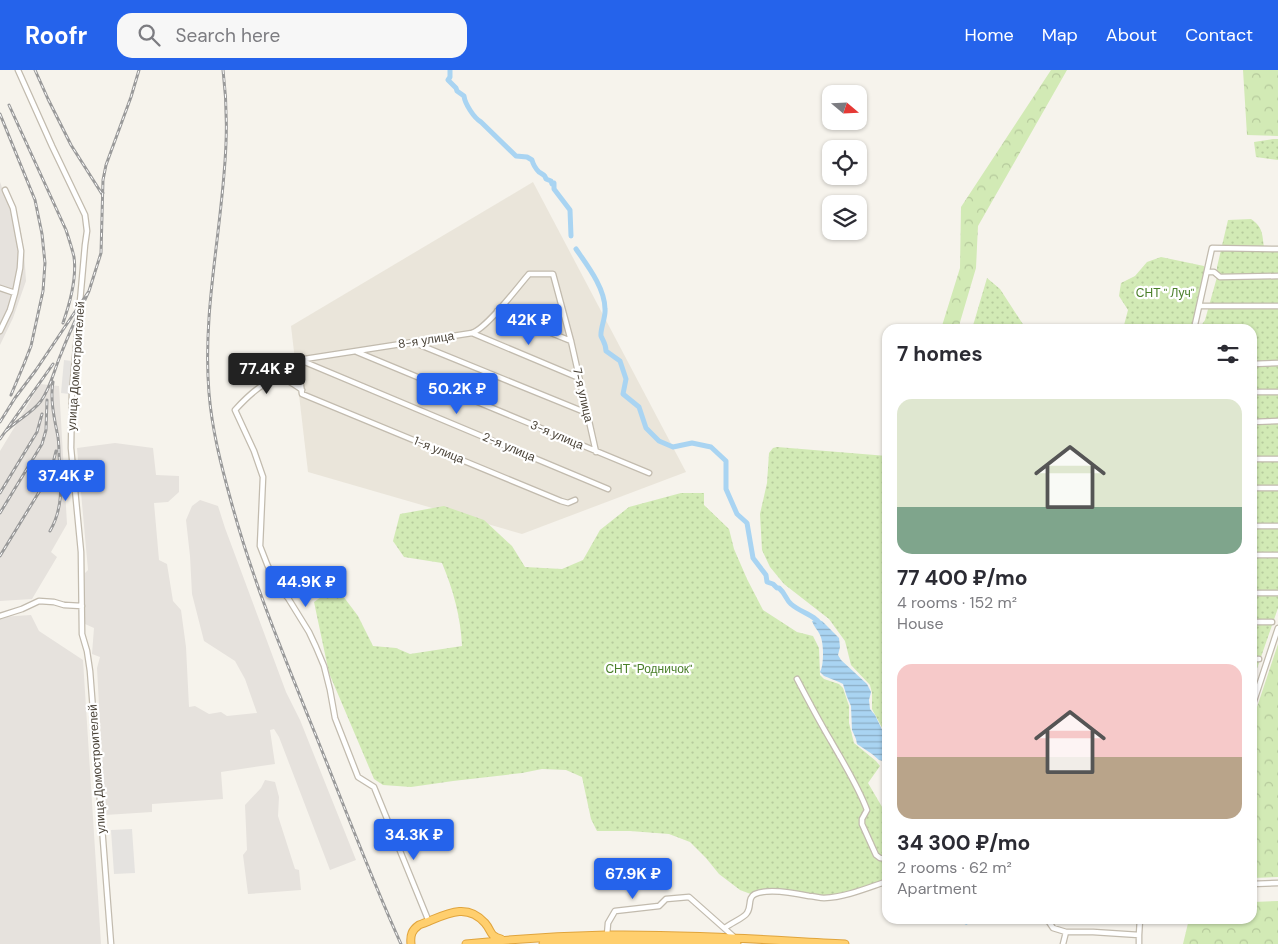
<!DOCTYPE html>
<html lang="en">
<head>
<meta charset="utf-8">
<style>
	:root { --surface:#fff; --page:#f7f7f7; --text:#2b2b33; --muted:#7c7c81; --accent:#2563eb }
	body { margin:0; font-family:"DM Sans",sans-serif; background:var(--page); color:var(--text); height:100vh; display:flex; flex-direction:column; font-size:19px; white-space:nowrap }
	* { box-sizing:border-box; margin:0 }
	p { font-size:16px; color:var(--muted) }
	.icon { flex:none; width:28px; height:28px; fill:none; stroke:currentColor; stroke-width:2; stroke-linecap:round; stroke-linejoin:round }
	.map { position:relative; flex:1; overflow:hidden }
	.drawer { position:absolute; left:882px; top:254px; width:375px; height:600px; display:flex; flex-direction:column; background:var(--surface); border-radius:15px; box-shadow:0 1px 4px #0004 }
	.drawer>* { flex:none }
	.needle { width:32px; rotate:109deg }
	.fabs { position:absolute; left:822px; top:15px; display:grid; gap:10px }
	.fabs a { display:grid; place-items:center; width:45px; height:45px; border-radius:10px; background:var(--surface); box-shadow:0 1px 4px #0004; font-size:25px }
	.price { position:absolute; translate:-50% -42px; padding:0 11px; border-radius:5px; background:var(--accent); color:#fff; font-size:16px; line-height:32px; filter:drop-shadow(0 1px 2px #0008) }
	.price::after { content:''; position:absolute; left:50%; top:30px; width:15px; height:11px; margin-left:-8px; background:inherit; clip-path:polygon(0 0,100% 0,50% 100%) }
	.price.active { background:#222; color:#fff }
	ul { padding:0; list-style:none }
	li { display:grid; align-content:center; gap:10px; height:265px; padding:0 15px }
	li span { display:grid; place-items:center; height:155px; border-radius:15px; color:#555 }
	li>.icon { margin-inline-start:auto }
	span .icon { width:90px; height:90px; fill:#fffc; stroke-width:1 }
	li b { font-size:21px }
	h2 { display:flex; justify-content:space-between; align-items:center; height:60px; padding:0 15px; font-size:21px }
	header { display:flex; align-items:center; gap:30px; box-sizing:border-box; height:70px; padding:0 25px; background:var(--accent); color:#fff }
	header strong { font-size:24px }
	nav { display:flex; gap:28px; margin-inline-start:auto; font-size:18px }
	.search { width:350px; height:45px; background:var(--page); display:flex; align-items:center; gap:12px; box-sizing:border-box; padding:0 18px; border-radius:15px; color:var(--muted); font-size:19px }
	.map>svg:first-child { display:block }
	.residential { fill:#eae5da }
	.industrial { fill:#e6e2dd }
	.green { fill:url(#green-dots) }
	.forest { fill:url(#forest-crowns) }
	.parking { fill:#e5e3e0 }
	.water { fill:url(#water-rules) }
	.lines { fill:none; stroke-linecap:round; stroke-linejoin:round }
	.river { stroke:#a9d4f2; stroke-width:5 }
	.minor-casing { stroke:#c2bbae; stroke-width:7 }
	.highway-casing { stroke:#e0a43c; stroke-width:9 }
	.minor { stroke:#fff; stroke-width:4.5 }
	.highway { stroke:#ffcf6e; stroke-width:7 }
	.rail-casing { stroke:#9a9a9a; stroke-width:3 }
	.rail { stroke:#fff; stroke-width:1; stroke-dasharray:4; stroke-linecap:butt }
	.labels { text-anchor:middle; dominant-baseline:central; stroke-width:4.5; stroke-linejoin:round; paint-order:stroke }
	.park-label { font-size:12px; fill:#4a7f2a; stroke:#fff }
	.street-label { font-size:12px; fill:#4b4439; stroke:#fff }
</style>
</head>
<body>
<header>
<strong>Roofr</strong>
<div class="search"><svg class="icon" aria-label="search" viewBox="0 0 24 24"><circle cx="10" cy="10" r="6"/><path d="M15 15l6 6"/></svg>Search here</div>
<nav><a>Home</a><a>Map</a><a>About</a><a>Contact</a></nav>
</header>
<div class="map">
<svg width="1278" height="874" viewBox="0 0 1278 874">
	<defs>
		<pattern id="green-dots" width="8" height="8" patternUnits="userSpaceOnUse" patternTransform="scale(1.25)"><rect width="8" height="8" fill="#d2eab5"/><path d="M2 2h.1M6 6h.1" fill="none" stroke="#b6ca9c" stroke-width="1.8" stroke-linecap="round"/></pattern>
		<pattern id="forest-crowns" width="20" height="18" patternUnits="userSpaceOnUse" patternTransform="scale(1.25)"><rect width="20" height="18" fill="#d2eab5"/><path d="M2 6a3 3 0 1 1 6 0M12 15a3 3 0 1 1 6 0" fill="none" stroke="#b6ca9c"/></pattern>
		<pattern id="water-rules" width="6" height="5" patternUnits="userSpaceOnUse" patternTransform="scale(1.25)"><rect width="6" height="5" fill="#a9d4f2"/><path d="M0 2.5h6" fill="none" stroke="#8caec5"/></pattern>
	</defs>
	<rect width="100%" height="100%" fill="#f6f3ec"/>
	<path class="residential" d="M533 112 686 402 522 464 308 402 291 256Z"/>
	<path class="industrial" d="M0 112 9 137 20 156 24 181 26 211 13 248 0 275Z
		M40 314 59 316 67 454 51 482 57 487 32 529 0 531V381L17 353 23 349 21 346Z
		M115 373 153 378 156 405 179 406V422L168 432 154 433 159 490 167 494 173 531 181 540 186 577 189 637 195 636 209 644 221 642 227 646 257 643 245 609 235 591 204 571 192 524 190 486 186 450 192 436 200 430 218 436 225 458 286 622 300 650 356 790 330 800 279 667 274 659 270 660 275 694 221 702 223 729 152 734V742L105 745 97 598 100 587 92 584 94 558 85 554V503L88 500 77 378Z
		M31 545 39 561 83 590 101 874H0V547Z
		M265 710 275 712 279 727 278 746 295 799 299 800 301 820 248 824 243 785 247 780 245 735 261 718Z"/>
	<path class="green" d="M1273 69H1278V90L1256 87 1254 72Z
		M1251 149C1263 157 1262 164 1264 177L1278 178V538L1253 610 1252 259H1199L1205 250 1217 207V197L1228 150Z
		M1161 187 1204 196 1206 199 1195 259H1123L1128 240 1119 226 1121 213 1135 206 1147 192Z
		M987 208 1000 219 1026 259H972Z
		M777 377 887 386V667L872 639V623L870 615 851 595 845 571 829 549 784 514 770 497 762 480 760 444 767 413 769 383 773 378Z
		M681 423H704V435L729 459 734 479 747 509 763 540 797 562 813 566 819 578 820 605 824 609 839 614 843 618 849 636V653L854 673 876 691 880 696 868 713 885 742 887 799 882 815 823 829 781 823 756 826 740 820 719 804 706 788 690 772 669 764 630 761H597L591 749 582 707 566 700 542 699 522 703 453 711 411 717 383 715 374 709 329 603 314 532 324 525 343 526 358 546 373 576 396 578 410 584 462 576C461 548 453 519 442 493L404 487 393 471 400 444 444 436 484 450 512 476 525 497 562 499 583 490 600 460 629 437Z"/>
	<path class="forest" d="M1051 0H1067L978 156 976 198 958 259H941L960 198 961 137Z
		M1243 0H1278V66L1247 65Z
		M1278 574V807L1253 808V649Z
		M1278 831V874H1183L1189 849H1252L1253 832Z"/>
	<path class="parking" d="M64 290 72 291 69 324 61 323Z
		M132 759 135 803 114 804 111 760Z"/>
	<path class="water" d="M816 550 822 551 839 568 840 577 838 585 841 590 867 614 871 622 869 630 870 639 875 645 887 670V692L879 690 872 684 857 674 856 669 852 660 851 636 847 627 843 614 839 612 824 606 820 602C824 595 824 573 820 565 818 560 814 557 812 551Z"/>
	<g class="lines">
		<path class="river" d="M450 0V7L448 10 456 18 457 21 464 26C465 34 474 48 481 52L516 86 527 87 532 90C533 94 536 99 539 102 543 105 545 104 546 109L551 111 552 114 554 113V119L570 140 571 166
			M576 179C587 195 605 218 605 239 606 247 600 259 601 266 603 271 606 274 606 281L620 291 626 309 623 324 639 337 646 358 659 371 673 377 692 373 711 377 726 391V419L737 444 747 453 753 488 766 505 767 512 773 514 777 518H779C786 524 786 530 791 534 801 543 814 544 821 555
			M966 852 968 849"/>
		<defs>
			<path id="minor" d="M18 0 52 76 85 145 87 161 85 175 72 322 71 378 81 482 82 564 87 581 90 601 111 874
				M1207 202H1214L1220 207 1278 206
				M0 218 15 223
				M1200 236H1278
				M497 241 571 271
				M1194 259 1212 178 1278 179
				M0 261 10 240 15 223 20 198 21 181 13 138 5 120
				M472 263 579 308
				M415 273 587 343
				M357 282 649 403
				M298 290 302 324 561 431 568 433 575 430
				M300 290 608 419
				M1252 294 1278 293
				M272 309 298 290 472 263C487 258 517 218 529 204H553L571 271 596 382
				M302 320C295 315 288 309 280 309 265 309 245 329 235 340L254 381 263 407 260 476 267 494 277 516 288 528 309 562 316 577 324 596 330 620 335 648 358 707 374 717 429 852
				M1252 322H1278
				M1252 352 1278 351
				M1252 389H1278
				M1252 418H1278
				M1252 456H1278
				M1252 485H1278
				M1252 523H1278
				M0 546 22 539 39 531 54 532 64 535 82 536
				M1252 552H1272
				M1252 589H1259
				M797 609C808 630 819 651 831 671 844 694 858 716 867 740L862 749V754L876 785 880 788 888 789
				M1252 637 1278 558
				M1252 814 1278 813
				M1047 849 1053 858 1066 862 1063 874
				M725 858C731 853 744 848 747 843 752 836 747 828 755 824 768 818 795 823 809 826 814 826 819 828 824 828 846 827 867 818 888 811
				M1066 862H1093L1139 865V874
				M607 865 608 853 615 841 659 836 666 829 689 827 733 866 732 868
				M1139 865 1140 849"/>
			<path id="highway" d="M411 874C410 865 412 860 419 855 442 847 465 830 485 853 492 861 489 866 501 869
				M466 874C513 869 560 866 606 865 686 864 766 870 845 874
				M543 874C609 870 671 871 737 874"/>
		</defs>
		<use href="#minor" class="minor-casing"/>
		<use href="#highway" class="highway-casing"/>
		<use href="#minor" class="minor"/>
		<use href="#highway" class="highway"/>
		<defs>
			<path id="rail" d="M35 0 48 29 71 75 102 124 103 123
				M223 0C226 24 227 48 226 73 223 156 202 239 209 323 212 360 221 395 231 431 251 505 279 574 308 646 339 722 367 799 401 874
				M9 35 66 160C69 169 72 178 74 187 77 209 70 233 63 253
				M0 44 35 130 42 164 45 193 43 221 31 276 24 294 11 325
				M89 221 101 183 103 110 106 95 131 27 139 0
				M0 352 15 328 36 300 89 221C79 242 69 263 61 284 54 300 51 317 41 331 32 343 17 350 6 361
				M0 369 53 294
				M0 423 37 362 42 344
				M0 443 42 374 46 360 47 330
				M50 461C64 437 61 412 59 385 59 378 59 370 57 362 54 347 50 328 53 312
				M0 486 47 409 52 397 56 381"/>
		</defs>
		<use href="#rail" class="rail-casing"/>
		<use href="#rail" class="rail"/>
	</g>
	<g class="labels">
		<g class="park-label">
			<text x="1165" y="223">СНТ " Луч"</text>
			<text x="649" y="599">СНТ "Родничок"</text>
		</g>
		<g class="street-label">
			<text transform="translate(426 270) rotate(-9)">8-я улица</text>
			<text transform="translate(76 296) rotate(-86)">улица Домостроителей</text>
			<text transform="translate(583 325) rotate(77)">7-я улица</text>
			<text transform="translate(557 365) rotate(23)">3-я улица</text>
			<text transform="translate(509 377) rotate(23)">2-я улица</text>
			<text transform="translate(439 380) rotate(22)">1-я улица</text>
			<text transform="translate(97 699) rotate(-94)">улица Домостроителей</text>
		</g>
	</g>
</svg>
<div class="fabs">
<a><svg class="needle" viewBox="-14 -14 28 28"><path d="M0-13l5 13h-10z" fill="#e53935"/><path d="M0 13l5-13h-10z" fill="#7c7c81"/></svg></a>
<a><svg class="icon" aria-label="locate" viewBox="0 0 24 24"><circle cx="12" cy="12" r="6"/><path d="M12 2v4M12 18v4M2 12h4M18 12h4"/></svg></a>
<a><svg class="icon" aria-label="layers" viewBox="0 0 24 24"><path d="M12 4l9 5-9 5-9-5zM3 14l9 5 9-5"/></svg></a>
</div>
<b class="price" style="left:529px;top:276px">42K ₽</b>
<b class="price active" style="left:267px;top:325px">77.4K ₽</b>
<b class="price" style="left:457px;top:345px">50.2K ₽</b>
<b class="price" style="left:66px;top:432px">37.4K ₽</b>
<b class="price" style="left:306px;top:538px">44.9K ₽</b>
<b class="price" style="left:414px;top:791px">34.3K ₽</b>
<b class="price" style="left:633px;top:830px">67.9K ₽</b>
<section class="drawer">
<h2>7 homes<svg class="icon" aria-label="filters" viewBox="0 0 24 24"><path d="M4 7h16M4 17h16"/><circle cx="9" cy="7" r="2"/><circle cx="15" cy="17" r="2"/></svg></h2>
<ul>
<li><span style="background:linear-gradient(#dfe7d0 70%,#7fa58c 0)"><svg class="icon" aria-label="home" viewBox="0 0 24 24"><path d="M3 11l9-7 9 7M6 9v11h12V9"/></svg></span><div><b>77 400 ₽/mo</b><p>4 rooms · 152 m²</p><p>House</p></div></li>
<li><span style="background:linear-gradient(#f6c9c9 60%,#b9a48a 0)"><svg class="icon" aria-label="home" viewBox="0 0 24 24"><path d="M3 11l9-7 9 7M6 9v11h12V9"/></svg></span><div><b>34 300 ₽/mo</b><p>2 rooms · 62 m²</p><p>Apartment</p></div></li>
</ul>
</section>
</div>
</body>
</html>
